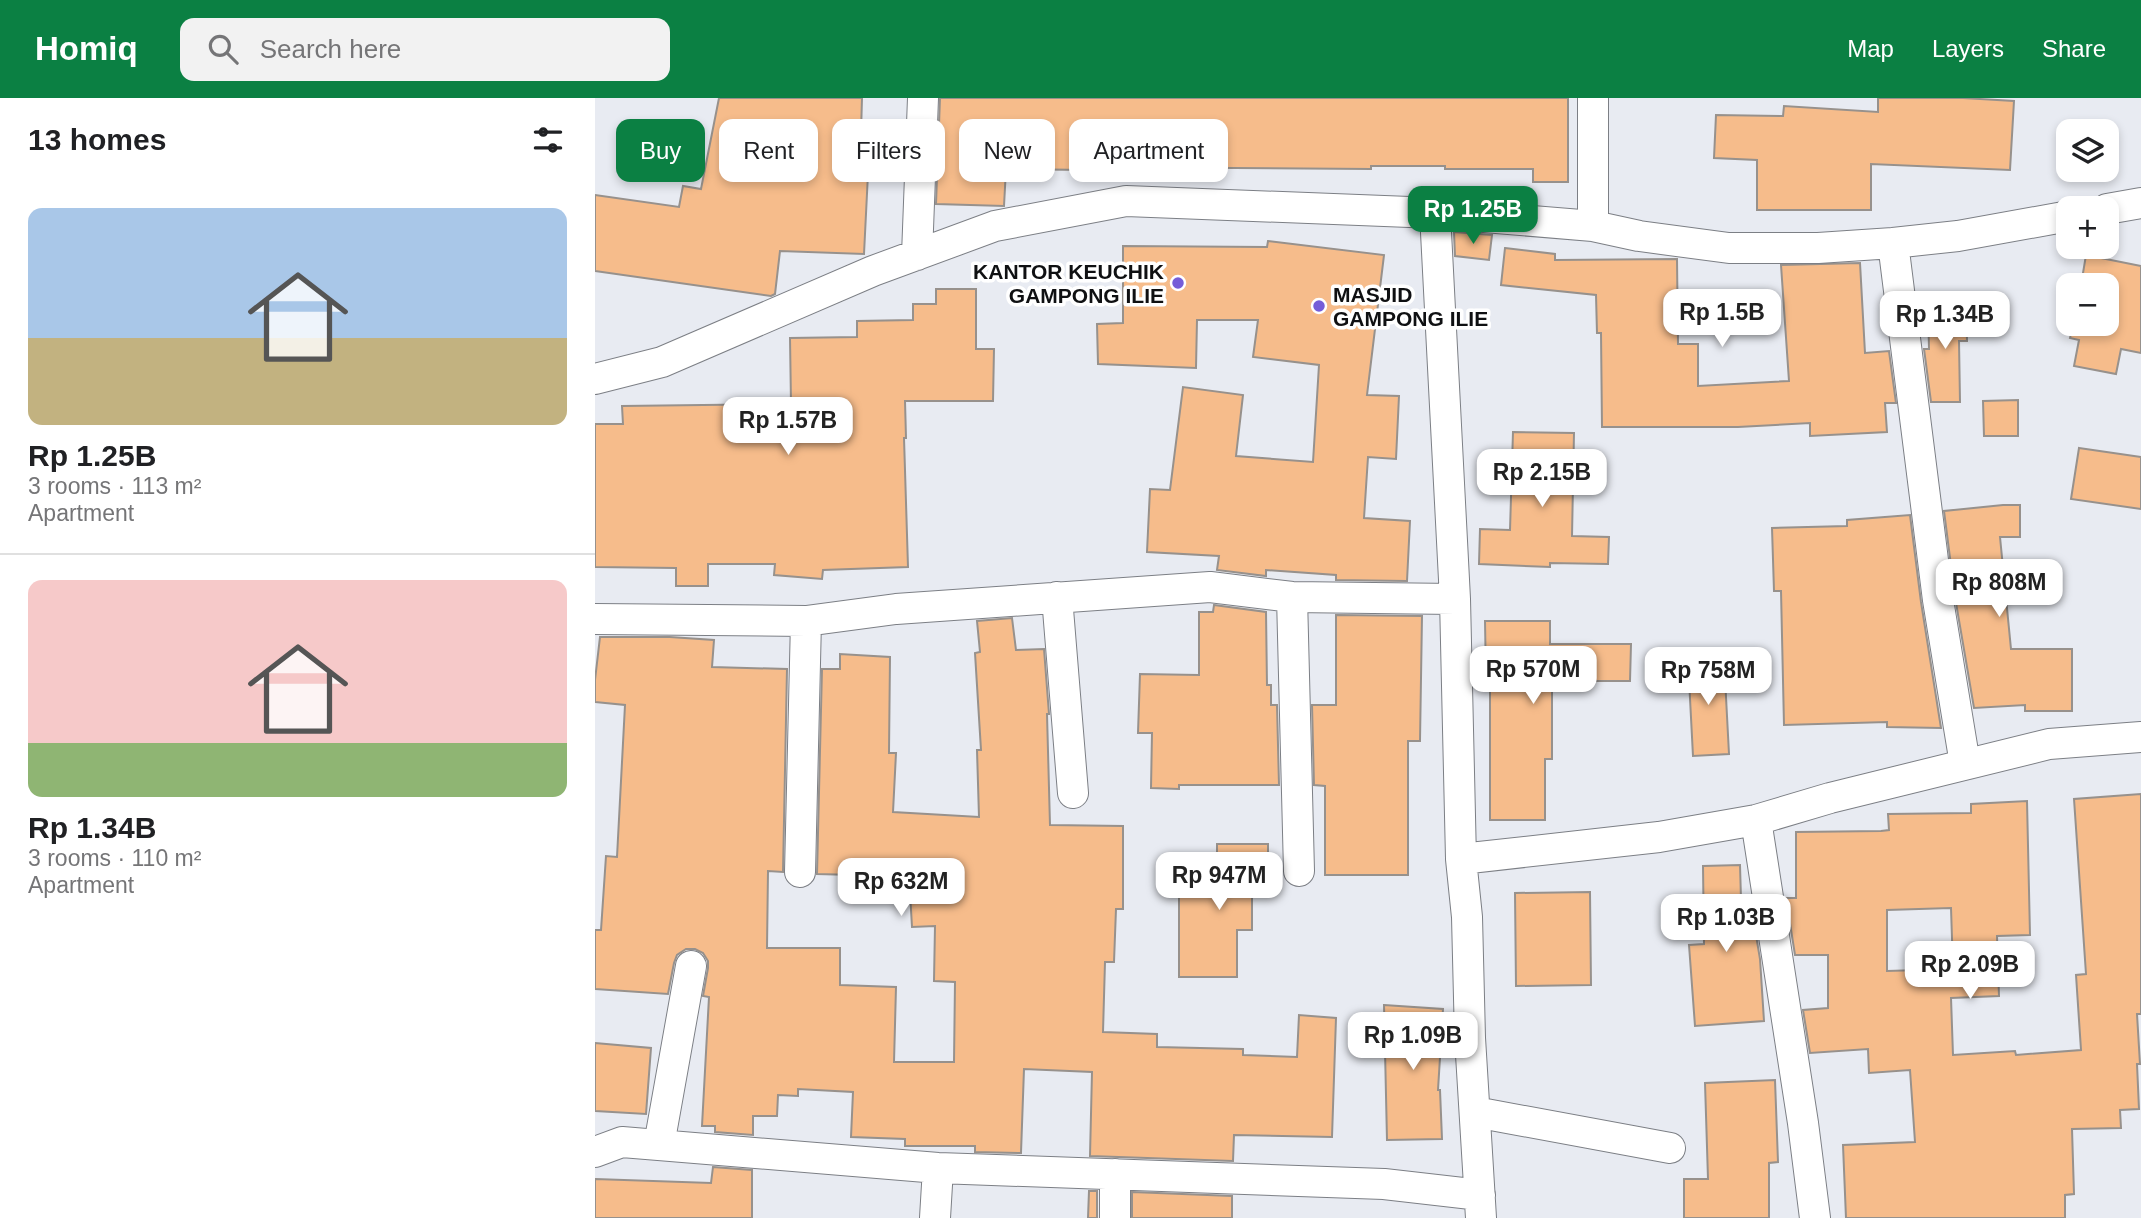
<!DOCTYPE html>
<html lang="en">
<head>
<meta charset="utf-8">
<style>
	:root { --surface:#fff; --page:#f2f2f2; --text:#202124; --muted:#757577; --line:#e0e0e0; --accent:#0b8043 }
	body { margin:0; font-family:Arial,sans-serif; background:var(--page); color:var(--text); height:100vh; display:flex; flex-direction:column; font-size:26px; white-space:nowrap }
	* { box-sizing:border-box; margin:0 }
	p { font-size:23px; color:var(--muted) }
	.icon { flex:none; width:38px; height:38px; fill:none; stroke:currentColor; stroke-width:2; stroke-linecap:round; stroke-linejoin:round }
	.map { position:relative; flex:1; overflow:hidden }
	.details { display:flex; flex-direction:column; background:var(--surface); width:595px }
	.details>* { flex:none }
	.guide { position:absolute; left:21px; top:21px; width:665px; height:63px; display:flex; gap:14px }
	.fabs { position:absolute; left:1461px; top:21px; display:grid; gap:14px }
	.fabs a { display:grid; place-items:center; width:63px; height:63px; border-radius:14px; background:var(--surface); box-shadow:0 4px 10px #0003; font-size:35px }
	.price { position:absolute; translate:-50% -60px; padding:0 16px; border-radius:14px; background:#fff; color:#222; font-size:23px; line-height:46px; filter:drop-shadow(0 2px 4px #0008) }
	.price::after { content:''; position:absolute; left:50%; top:42px; width:21px; height:16px; margin-left:-10px; background:inherit; clip-path:polygon(0 0,100% 0,50% 100%) }
	.price.selected { background:var(--accent); color:#fff }
	ul { padding:0; list-style:none }
	li { display:grid; align-content:center; gap:14px; height:371px; padding:0 28px }
	li+li { border-top:2px solid var(--line) }
	li span { display:grid; place-items:center; height:217px; border-radius:14px; color:#555 }
	li>.icon { margin-inline-start:auto }
	span .icon { width:126px; height:126px; fill:#fffc; stroke-width:1 }
	li b { font-size:30px }
	h2 { display:flex; justify-content:space-between; align-items:center; height:84px; padding:0 28px; font-size:30px }
	.tag { padding:0 24px; border-radius:14px; background:var(--surface); box-shadow:0 4px 10px #0003; font-size:24px; line-height:63px }
	.tag.selected { background:var(--accent); color:#fff }
	header { display:flex; align-items:center; gap:42px; box-sizing:border-box; height:98px; padding:0 35px; background:var(--accent); color:#fff }
	header strong { font-size:33px }
	nav { display:flex; gap:38px; margin-inline-start:auto; font-size:24px }
	.search { width:490px; height:63px; background:var(--page); display:flex; align-items:center; gap:18px; box-sizing:border-box; padding:0 24px; border-radius:14px; color:var(--muted); font-size:26px }
	main { display:flex; flex:1; min-height:0 }
	.map>svg:first-child { display:block }
	.building { fill:#f6bc8b; stroke:#97918c; stroke-width:2; fill-rule:evenodd }
	.lines { fill:none; stroke-linecap:round; stroke-linejoin:round }
	.minor-casing { stroke:#7c7f85; stroke-width:32 }
	.minor { stroke:#fff; stroke-width:30 }
	.poi-dot { fill:#755dd8; stroke:#fff; stroke-width:2.5 }
	.labels { text-anchor:middle; dominant-baseline:central; stroke-width:7; stroke-linejoin:round; paint-order:stroke }
	.poi-label { font-size:21px; font-weight:bold; fill:#0f1012; stroke:#fff; text-anchor:end }
</style>
</head>
<body>
<header>
<strong>Homiq</strong>
<div class="search"><svg class="icon" aria-label="search" viewBox="0 0 24 24"><circle cx="10" cy="10" r="6"/><path d="M15 15l6 6"/></svg>Search here</div>
<nav><a>Map</a><a>Layers</a><a>Share</a></nav>
</header>
<main>
<section class="details">
<h2>13 homes<svg class="icon" aria-label="filters" viewBox="0 0 24 24"><path d="M4 7h16M4 17h16"/><circle cx="9" cy="7" r="2"/><circle cx="15" cy="17" r="2"/></svg></h2>
<ul>
<li><span style="background:linear-gradient(#a9c7e8 60%,#c2b280 0)"><svg class="icon" aria-label="home" viewBox="0 0 24 24"><path d="M3 11l9-7 9 7M6 9v11h12V9"/></svg></span><div><b>Rp 1.25B</b><p>3 rooms · 113 m²</p><p>Apartment</p></div></li>
<li><span style="background:linear-gradient(#f6c9c9 75%,#8fb573 0)"><svg class="icon" aria-label="home" viewBox="0 0 24 24"><path d="M3 11l9-7 9 7M6 9v11h12V9"/></svg></span><div><b>Rp 1.34B</b><p>3 rooms · 110 m²</p><p>Apartment</p></div></li>
</ul>
</section>
<div class="map">
<svg width="1546" height="1120" viewBox="0 0 1546 1120">
	<rect width="100%" height="100%" fill="#e8ebf2"/>
	<path class="building" d="M124 0H267L266 35H275L269 156 185 153 180 196 176 198 0 173V97L84 109 88 88 106 91Z
		M345 0H973V84H938V71H850V68H776V71L491 69V72L411 71 409 108 341 106Z
		M1283 0H1368L1419 3 1415 72 1276 66V112H1162V62L1119 60 1121 17 1188 18 1189 8 1283 14Z
		M859 134 897 137 894 162 860 158Z
		M673 143 789 157 772 297 804 298 801 361 773 359 769 420 815 423 812 483 741 482V477L671 472V478L622 472 624 458 552 454 555 391 575 392 588 289 648 297 641 358 718 364 724 267 658 259 663 222H602L601 270 503 266 502 226 528 225V148L672 149Z
		M910 150 960 156V162L1082 161 1083 246H1103V288L1194 283 1186 167 1265 165 1270 255 1294 253 1301 305H1290L1292 334 1215 338V325L1143 329H1007L1006 235H1002L1001 197 906 187Z
		M1491 157 1546 168V255L1526 251 1521 276 1479 268 1484 242 1475 240 1478 226H1512V187H1486Z
		M341 191H381V251H399L398 303H310L311 340H309L313 469 228 472 227 481 179 477 180 466H113V488H81V470L0 469V326H28L27 308 196 306 195 240 262 239V223L318 222V206H341Z
		M1371 206 1372 243H1364L1365 304H1336L1329 251H1334L1333 207Z
		M1423 302V338H1389L1388 303Z
		M918 334 979 335 977 438 1014 439 1013 466 955 465V469L884 466 885 431 915 432Z
		M1484 350 1546 359V411L1476 401Z
		M1408 407H1425V439H1405L1416 551H1477V613H1430V607L1379 610 1360 499 1349 413Z
		M1315 417 1326 504 1346 630 1292 629V624L1189 627 1186 493H1179L1177 430 1252 428V422Z
		M619 507 671 514 672 587H676V607H682L684 687H584V691L556 690 557 635H543L545 576 604 577V514H618Z
		M741 517 827 518 825 643H813V777H730V688L719 687 717 607H741Z
		M417 520 421 552 449 551 454 616H452L455 727 528 728V811H521L519 864H510L508 934 562 936V949L648 951V957L702 959 704 917 741 920 737 1039 639 1037 638 1063 495 1058 497 974 429 971 426 1055 380 1054V1048H310V1041L256 1039 258 994 203 991V998L183 997 182 1018H158V1037L120 1034V1028H107L114 899 108 898 113 870V863L108 855 100 851H91L82 857 79 865 73 896 0 891V832H6L11 758 22 759 30 607 0 604V582L5 539H75L119 542 117 569 192 571 188 774 173 773 172 850H245V887L301 889 299 964H359L360 884 339 883 340 828 317 829 315 794 259 792V777L222 776 227 571H245V556L295 559 294 655H301L298 714 384 719 382 652H386L380 555 385 554 382 523Z
		M890 523H955V546H1036L1035 583H957V661H950V722H895V581H891Z
		M1129 561 1134 656 1098 658 1093 562Z
		M1546 696V916H1542L1545 966H1542L1544 1011 1525 1012 1526 1030 1477 1031 1479 1096 1470 1097V1120H1251L1248 1047 1320 1044 1315 972 1274 975 1273 951 1215 955 1208 912 1233 910V857H1200L1191 800H1201V734L1286 733 1294 732 1293 716 1376 715V706L1432 703 1435 837 1402 838 1404 898 1356 900 1358 957 1420 953 1421 957 1486 952 1481 877 1491 876 1479 701ZM1356 810 1358 871 1292 873V812Z
		M622 746H673V781H657V832H642V879H584V786H622Z
		M1145 767 1146 801H1155L1165 861 1169 923 1100 928 1094 847 1109 846 1108 768Z
		M995 794 996 887 921 888 920 795Z
		M789 907 848 911 843 992H845L847 1041 792 1042Z
		M0 945 56 950 51 1016 0 1013Z
		M1180 982 1183 1064 1174 1065V1120H1089V1081H1113L1110 985Z
		M118 1069 157 1072V1120H0V1081L116 1085Z
		M494 1093H502V1120H493Z
		M537 1094 637 1098V1120H537Z"/>
	<g class="lines">
		<defs>
			<path id="minor" d="M1512 111 1546 105
				M840 115 860 501 866 761 872 819 875 940 886 1120
				M998 128V0
				M1298 145 1343 502 1370 666
				M322 157 328 0
				M0 281 67 264 278 173 400 128 531 103 840 115 998 128 1044 138 1134 150H1223L1298 145 1363 138 1474 118
				M462 499 478 695
				M697 499 704 773
				M0 521 211 523 301 511 615 489 697 499 860 501
				M1161 722 1208 1025 1220 1120
				M866 761 1064 739 1161 722 1235 700 1454 646 1546 639
				M205 774 211 523
				M880 1014 1075 1050
				M64 1047 96 868
				M0 1054 27 1044 343 1070 789 1086 885 1097
				M520 1076V1120
				M340 1120 343 1070"/>
		</defs>
		<use href="#minor" class="minor-casing"/>
		<use href="#minor" class="minor"/>
	</g>
	<g class="poi-dot">
		<circle cx="583" cy="185" r="7"/>
		<circle cx="724" cy="208" r="7"/>
	</g>
	<g class="labels">
		<g class="poi-label">
			<text x="569" y="173">KANTOR KEUCHIK<tspan x="569" dy="24">GAMPONG ILIE</tspan></text>
			<text x="738" y="196" text-anchor="start">MASJID<tspan x="738" dy="24">GAMPONG ILIE</tspan></text>
		</g>
	</g>
</svg>
<div class="fabs">
<a><svg class="icon" aria-label="layers" viewBox="0 0 24 24"><path d="M12 4l9 5-9 5-9-5zM3 14l9 5 9-5"/></svg></a>
<a>+</a>
<a>−</a>
</div>
<b class="price selected" style="left:878px;top:148px">Rp 1.25B</b>
<b class="price" style="left:1127px;top:251px">Rp 1.5B</b>
<b class="price" style="left:1350px;top:253px">Rp 1.34B</b>
<b class="price" style="left:193px;top:359px">Rp 1.57B</b>
<b class="price" style="left:947px;top:411px">Rp 2.15B</b>
<b class="price" style="left:1404px;top:521px">Rp 808M</b>
<b class="price" style="left:938px;top:608px">Rp 570M</b>
<b class="price" style="left:1113px;top:609px">Rp 758M</b>
<b class="price" style="left:624px;top:814px">Rp 947M</b>
<b class="price" style="left:306px;top:820px">Rp 632M</b>
<b class="price" style="left:1131px;top:856px">Rp 1.03B</b>
<b class="price" style="left:1375px;top:903px">Rp 2.09B</b>
<b class="price" style="left:818px;top:974px">Rp 1.09B</b>
<div class="guide">
<a class="tag selected">Buy</a>
<a class="tag">Rent</a>
<a class="tag">Filters</a>
<a class="tag">New</a>
<a class="tag">Apartment</a>
</div>
</div>
</main>
</body>
</html>
